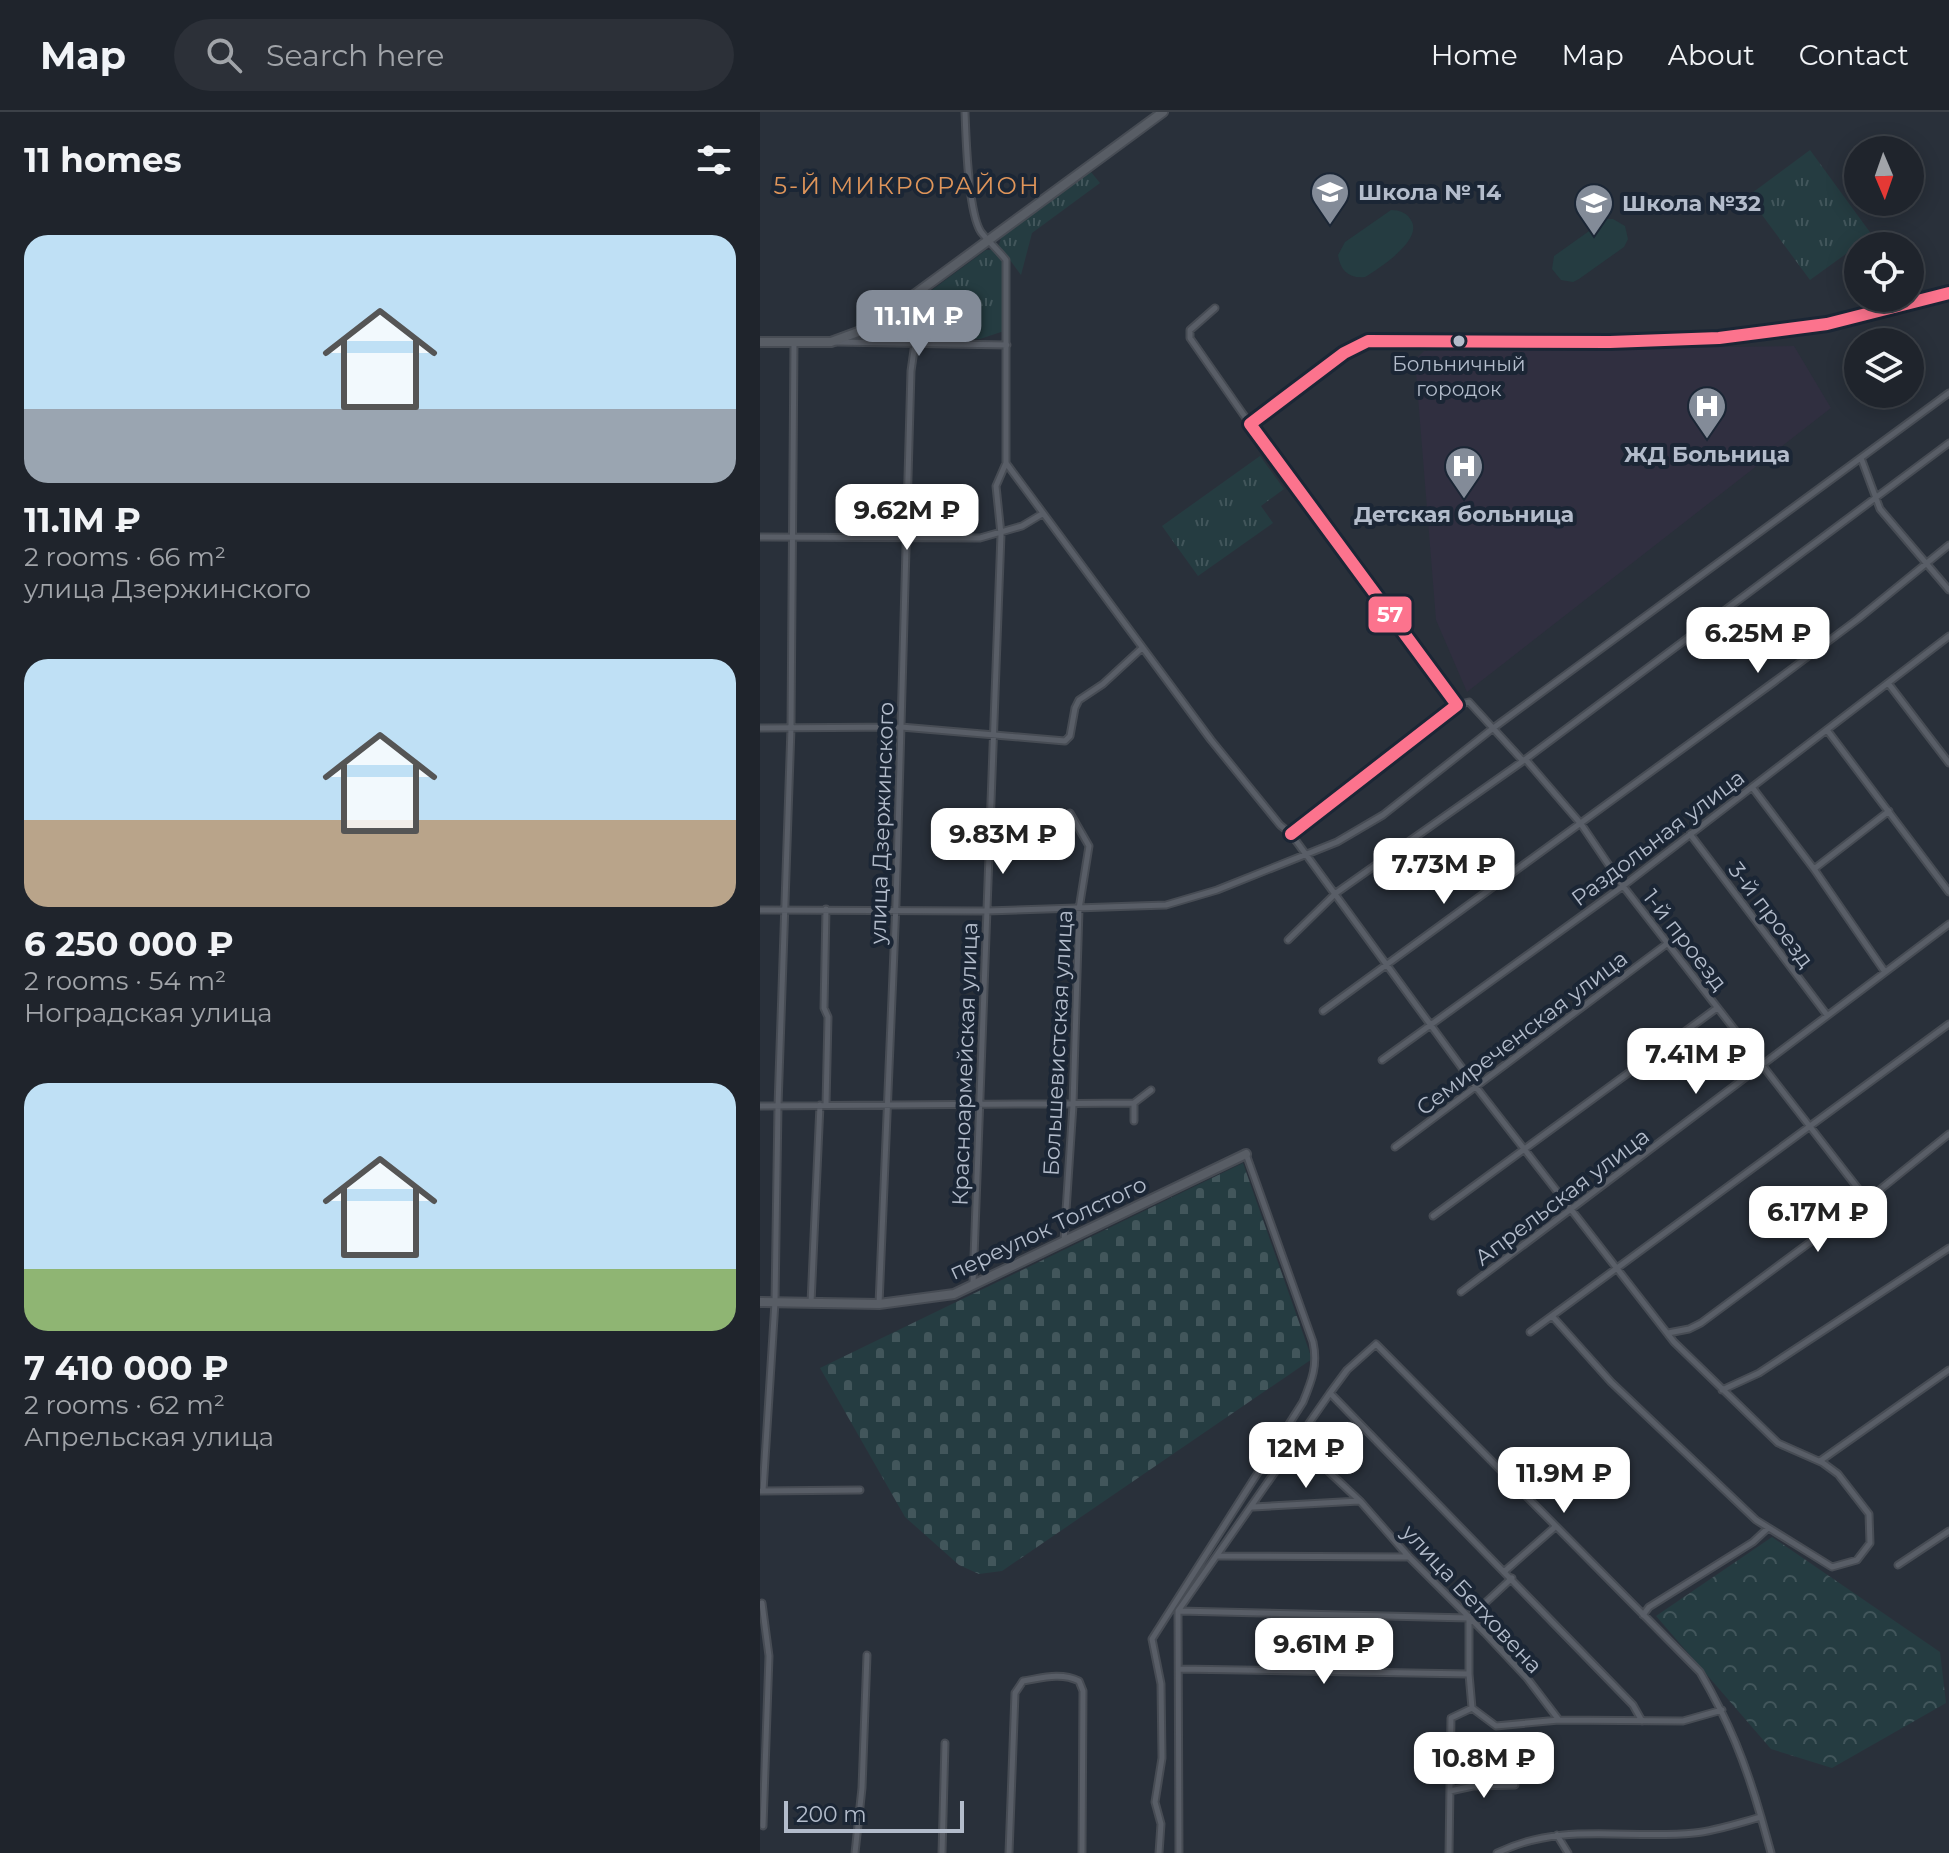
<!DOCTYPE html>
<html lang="en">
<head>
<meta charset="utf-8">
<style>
	:root { --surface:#1f242c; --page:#2c3038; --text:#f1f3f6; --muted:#a1a4a9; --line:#3c4148; --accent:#838b98 }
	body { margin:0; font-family:Montserrat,sans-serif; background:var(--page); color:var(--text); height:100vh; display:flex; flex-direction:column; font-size:30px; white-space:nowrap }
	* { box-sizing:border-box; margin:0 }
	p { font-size:26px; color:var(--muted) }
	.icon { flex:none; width:44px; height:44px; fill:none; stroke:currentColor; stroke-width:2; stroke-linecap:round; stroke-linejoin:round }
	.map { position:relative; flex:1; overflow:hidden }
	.drawer { display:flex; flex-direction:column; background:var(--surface); width:760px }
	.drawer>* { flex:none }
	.needle { width:52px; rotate:178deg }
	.buttons { position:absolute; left:1084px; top:24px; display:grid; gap:16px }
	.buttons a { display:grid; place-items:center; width:80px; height:80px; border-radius:50%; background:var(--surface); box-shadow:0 4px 20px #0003,0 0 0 2px var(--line); font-size:40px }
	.scale { position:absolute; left:24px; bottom:20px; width:180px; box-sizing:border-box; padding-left:8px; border:4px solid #b3bccb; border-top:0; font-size:22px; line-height:28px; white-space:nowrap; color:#b3bccb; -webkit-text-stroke:6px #1b2635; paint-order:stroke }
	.price { position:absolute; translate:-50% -68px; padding:0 18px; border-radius:16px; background:#fff; color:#222; font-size:26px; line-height:52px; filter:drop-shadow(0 2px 4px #0008) }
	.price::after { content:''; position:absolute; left:50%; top:48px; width:24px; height:18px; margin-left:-12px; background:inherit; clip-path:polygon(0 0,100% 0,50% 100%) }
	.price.active { background:var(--accent); color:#fff }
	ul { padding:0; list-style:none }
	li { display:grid; align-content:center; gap:16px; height:424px; padding:0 24px }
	li span { display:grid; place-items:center; height:248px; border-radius:24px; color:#555 }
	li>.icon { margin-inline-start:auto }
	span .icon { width:144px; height:144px; fill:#fffc; stroke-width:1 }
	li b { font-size:34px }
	h2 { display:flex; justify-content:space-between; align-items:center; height:96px; padding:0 24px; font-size:34px }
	header { display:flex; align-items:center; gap:48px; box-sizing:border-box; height:112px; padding:0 40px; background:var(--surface); border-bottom:2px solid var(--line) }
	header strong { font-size:38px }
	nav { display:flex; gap:44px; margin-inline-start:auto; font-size:28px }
	.search { width:560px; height:72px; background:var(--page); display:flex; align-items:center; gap:20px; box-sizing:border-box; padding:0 28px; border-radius:44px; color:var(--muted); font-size:30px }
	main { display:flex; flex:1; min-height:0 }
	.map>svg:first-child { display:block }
	.medical { fill:#302f40 }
	.grass { fill:url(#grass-tufts) }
	.forest { fill:url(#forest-crowns) }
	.cemetery { fill:url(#cemetery-stones) }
	.garden { fill:#253c41 }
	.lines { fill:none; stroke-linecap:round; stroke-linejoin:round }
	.street-casing { stroke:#474c54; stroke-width:9 }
	.secondary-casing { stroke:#474c54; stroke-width:12 }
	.street { stroke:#595e67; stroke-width:5 }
	.secondary { stroke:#585d65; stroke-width:8 }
	.bus-1-casing { stroke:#1b2635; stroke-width:18 }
	.bus-1 { stroke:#fc738d; stroke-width:12 }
	.bus-dot { fill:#b3bccb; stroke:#1b2635; stroke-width:3 }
	.labels { text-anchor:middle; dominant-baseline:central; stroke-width:8; stroke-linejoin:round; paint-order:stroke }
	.bus-label { font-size:20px; fill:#b3bccb; stroke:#1b2635 }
	.poi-label { font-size:22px; font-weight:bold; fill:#b3bccb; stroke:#1b2635; text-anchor:start }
	.street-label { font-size:22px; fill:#b3bccb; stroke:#1b2635 }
	.neighbourhood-label { font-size:24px; letter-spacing:2px; fill:#df955a; stroke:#1b2635 }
	.line-badge { stroke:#1b2635; stroke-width:3 }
	.badge-label { font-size:22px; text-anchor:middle; font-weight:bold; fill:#fff }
</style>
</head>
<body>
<header>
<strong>Map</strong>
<div class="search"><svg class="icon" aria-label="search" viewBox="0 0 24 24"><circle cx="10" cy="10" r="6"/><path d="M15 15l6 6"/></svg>Search here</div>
<nav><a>Home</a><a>Map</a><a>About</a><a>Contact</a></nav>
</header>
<main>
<section class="drawer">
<h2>11 homes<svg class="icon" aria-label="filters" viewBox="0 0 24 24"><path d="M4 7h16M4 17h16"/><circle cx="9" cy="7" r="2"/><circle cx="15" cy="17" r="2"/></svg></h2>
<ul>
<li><span style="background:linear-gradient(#bfe0f5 70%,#9aa5b1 0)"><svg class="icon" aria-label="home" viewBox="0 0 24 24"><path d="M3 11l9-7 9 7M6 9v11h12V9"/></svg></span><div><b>11.1M ₽</b><p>2 rooms · 66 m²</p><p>улица Дзержинского</p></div></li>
<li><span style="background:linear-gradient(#bfe0f5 65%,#b9a48a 0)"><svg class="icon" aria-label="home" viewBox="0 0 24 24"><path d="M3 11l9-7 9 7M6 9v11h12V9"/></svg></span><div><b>6 250 000 ₽</b><p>2 rooms · 54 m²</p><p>Ноградская улица</p></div></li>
<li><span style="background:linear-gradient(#bfe0f5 75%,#8fb573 0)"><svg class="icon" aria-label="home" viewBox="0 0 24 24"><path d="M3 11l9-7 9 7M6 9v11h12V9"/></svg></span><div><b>7 410 000 ₽</b><p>2 rooms · 62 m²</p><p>Апрельская улица</p></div></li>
</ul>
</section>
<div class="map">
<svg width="1189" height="1741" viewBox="0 0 1189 1741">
	<defs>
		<pattern id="grass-tufts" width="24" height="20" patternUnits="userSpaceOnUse" patternTransform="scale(2)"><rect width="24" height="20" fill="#253c41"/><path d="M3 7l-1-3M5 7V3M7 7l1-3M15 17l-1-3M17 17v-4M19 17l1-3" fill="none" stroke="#42565b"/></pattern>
		<pattern id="forest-crowns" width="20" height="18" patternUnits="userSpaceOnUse" patternTransform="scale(2)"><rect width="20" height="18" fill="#253c41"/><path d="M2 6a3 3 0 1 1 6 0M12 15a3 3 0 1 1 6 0" fill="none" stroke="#42565b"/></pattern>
		<pattern id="cemetery-stones" width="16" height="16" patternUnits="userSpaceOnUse" patternTransform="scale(2)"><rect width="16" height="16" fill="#253c41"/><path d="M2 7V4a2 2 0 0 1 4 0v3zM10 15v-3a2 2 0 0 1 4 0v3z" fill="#42565b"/></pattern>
	</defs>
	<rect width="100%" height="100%" fill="#29303a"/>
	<path class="medical" d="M1034 234 1071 296 707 580 676 508 655 248 664 239Z"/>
	<path class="grass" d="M1050 38 1112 123 1050 168 988 84Z
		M331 60 340 71 272 121 261 163 239 133 241 126Z
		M226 138H233L243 150 244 219 220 227 119 226 111 223Z
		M500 344 524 377 501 394 513 411 438 464 402 414Z"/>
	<path class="forest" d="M1012 1425 1180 1540 1186 1591 1072 1656 1011 1637 896 1504Z"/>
	<path class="cemetery" d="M483 1051 552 1247 242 1459 219 1462 199 1453 145 1405 60 1256Z"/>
	<path class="garden" d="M631 98C640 98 648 101 652 110 661 129 620 156 605 165 590 167 580 159 578 143L585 130Z
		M846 107H853L865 114 868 127 864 135 819 167 813 170 801 168 792 157 794 144Z"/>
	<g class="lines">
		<defs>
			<path id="street" d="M205 0C206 26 208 101 221 120 228 129 239 139 246 148V351L451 628 520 713 531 722 716 975 914 1230 1018 1331 1063 1351 1078 1362 1109 1402 1110 1431 1097 1448 1072 1455 996 1408 851 1270 792 1204
				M455 196 430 218V226L490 312
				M76 230 247 233
				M1101 346 1120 397 1189 478
				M0 425 220 426 262 414 282 402
				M1128 571 1189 651
				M697 593 709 590 763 649
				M0 616 141 615 305 629 310 624 315 596 319 588 343 572 382 536
				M1067 618 1189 780
				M766 648 821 712 863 774 1107 1088
				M992 675 1054 757 1125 860
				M531 722 697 593 490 312 584 241 608 229 850 230 959 226 1067 212 1189 181
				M930 722 1067 903
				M1054 757 1129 699
				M66 797 64 896 68 905 66 993
				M0 798 226 799 406 793 457 778 577 730 623 703 732 617 1189 281
				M528 828 576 781 763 649 1189 331
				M563 899 1014 570 1098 507 1189 433
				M622 948 863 774 1189 524
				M374 991 391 978
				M0 994 374 991V1009
				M635 1035 908 831
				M673 1104 957 896
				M304 1129 313 993 319 797 329 734 310 701
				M213 1172 241 422 236 374 246 351
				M701 1180 1189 812
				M51 1191 60 993
				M119 1192 136 791 151 259 155 231
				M770 1220 1189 912
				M908 1221 929 1217 941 1211 1107 1088 1189 1022
				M962 1278 999 1261 1189 1136
				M570 1281 873 1593 882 1609
				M536 1329 600 1389 649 1445 725 1521 767 1566 799 1608
				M1060 1349 1189 1258
				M1 1379 100 1378
				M3 1379 15 1190 18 994 31 616 34 230
				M493 1395 599 1389
				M459 1444 649 1445
				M1138 1453 1189 1419
				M745 1459 795 1415
				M752 1466 709 1506V1562L712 1596 736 1614 799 1608 923 1609 962 1598
				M2 1491 9 1544 3 1714
				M419 1499 709 1506
				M883 1503 889 1495 993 1430 1008 1416
				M420 1557 709 1562
				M690 1679 713 1674 755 1673
				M1001 1705 1011 1741
				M797 1723 808 1741
				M95 1741 102 1676 107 1543
				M182 1741 185 1631
				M249 1741 255 1581 263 1569C282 1566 301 1560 319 1569L323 1579 322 1741
				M399 1741 401 1712 395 1690 402 1646 401 1572 392 1527 543 1290C552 1268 558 1253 553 1230L486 1042
				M419 1741 418 1499 570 1281 587 1258 616 1232 940 1560C969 1610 985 1649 1001 1705 979 1711 956 1719 934 1721 866 1728 802 1709 737 1741
				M689 1741 691 1606 712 1596"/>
			<path id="secondary" d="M0 230H71L109 216 403 0
				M0 1190 119 1192 194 1182 486 1042"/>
		</defs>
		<use href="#street" class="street-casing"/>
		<use href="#secondary" class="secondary-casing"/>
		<use href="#street" class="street"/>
		<use href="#secondary" class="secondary"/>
		<defs>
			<path id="bus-1" d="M531 722 697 593 490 312 584 241 608 229 850 230 959 226 1067 212 1189 181"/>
		</defs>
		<use href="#bus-1" class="bus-1-casing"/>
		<use href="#bus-1" class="bus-1"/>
	</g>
	<defs>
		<symbol id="school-pin" viewBox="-11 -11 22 30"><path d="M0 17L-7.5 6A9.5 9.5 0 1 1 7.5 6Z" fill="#838b98" stroke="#1b2635"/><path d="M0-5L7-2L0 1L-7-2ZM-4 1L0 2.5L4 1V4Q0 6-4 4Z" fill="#fff"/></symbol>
		<symbol id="hospital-pin" viewBox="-11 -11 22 30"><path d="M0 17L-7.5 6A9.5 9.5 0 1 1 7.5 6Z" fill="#838b98" stroke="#1b2635"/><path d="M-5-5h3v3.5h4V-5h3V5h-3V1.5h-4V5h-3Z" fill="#fff"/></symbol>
	</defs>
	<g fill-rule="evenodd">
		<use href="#school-pin" x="548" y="58" width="44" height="60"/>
		<use href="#school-pin" x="812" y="69" width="44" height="60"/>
		<use href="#hospital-pin" x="925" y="272" width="44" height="60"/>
		<use href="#hospital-pin" x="682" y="332" width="44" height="60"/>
	</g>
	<circle class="bus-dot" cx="699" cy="229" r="7"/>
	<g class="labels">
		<g class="bus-label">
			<text x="699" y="252">Больничный<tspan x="699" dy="25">городок</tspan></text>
		</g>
		<g class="poi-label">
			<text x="598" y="80">Школа № 14</text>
			<text x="862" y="91">Школа №32</text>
			<text x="947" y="342" text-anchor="middle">ЖД Больница</text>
			<text x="704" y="402" text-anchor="middle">Детская больница</text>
		</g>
		<g class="street-label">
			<text transform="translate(122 711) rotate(-88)">улица Дзержинского</text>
			<text transform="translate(898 726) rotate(-37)">Раздольная улица</text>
			<text transform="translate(1011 803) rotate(53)">3-й проезд</text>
			<text transform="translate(925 828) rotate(52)">1-й проезд</text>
			<text transform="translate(762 921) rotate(-37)">Семиреченская улица</text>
			<text transform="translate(298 931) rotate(-87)">Большевистская улица</text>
			<text transform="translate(205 952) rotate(-88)">Красноармейская улица</text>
			<text transform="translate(802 1085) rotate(-37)">Апрельская улица</text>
			<text transform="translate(288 1116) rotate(-25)">переулок Толстого</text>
			<text transform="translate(712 1487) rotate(47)">улица Бетховена</text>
		</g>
		<g class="neighbourhood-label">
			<text x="147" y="73">5-Й МИКРОРАЙОН</text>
		</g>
	</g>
	<rect class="line-badge" x="607" y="483" width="46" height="39" rx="8" fill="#fc738d"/>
	<g class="badge-label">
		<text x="630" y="510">57</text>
	</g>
</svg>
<div class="buttons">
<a><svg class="needle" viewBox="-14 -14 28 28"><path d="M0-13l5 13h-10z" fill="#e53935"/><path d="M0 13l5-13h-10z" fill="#a1a4a9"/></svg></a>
<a><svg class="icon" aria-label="locate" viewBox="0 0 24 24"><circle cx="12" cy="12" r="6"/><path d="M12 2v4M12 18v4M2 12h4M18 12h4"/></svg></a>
<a><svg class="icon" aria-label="layers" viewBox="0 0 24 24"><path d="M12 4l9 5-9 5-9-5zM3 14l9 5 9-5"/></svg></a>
</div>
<div class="scale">200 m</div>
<b class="price active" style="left:159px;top:246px">11.1M ₽</b>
<b class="price" style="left:147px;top:440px">9.62M ₽</b>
<b class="price" style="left:998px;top:563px">6.25M ₽</b>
<b class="price" style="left:243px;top:764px">9.83M ₽</b>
<b class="price" style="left:684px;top:794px">7.73M ₽</b>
<b class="price" style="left:936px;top:984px">7.41M ₽</b>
<b class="price" style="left:1058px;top:1142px">6.17M ₽</b>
<b class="price" style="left:546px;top:1378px">12M ₽</b>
<b class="price" style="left:804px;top:1403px">11.9M ₽</b>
<b class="price" style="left:564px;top:1574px">9.61M ₽</b>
<b class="price" style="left:724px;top:1688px">10.8M ₽</b>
</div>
</main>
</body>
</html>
